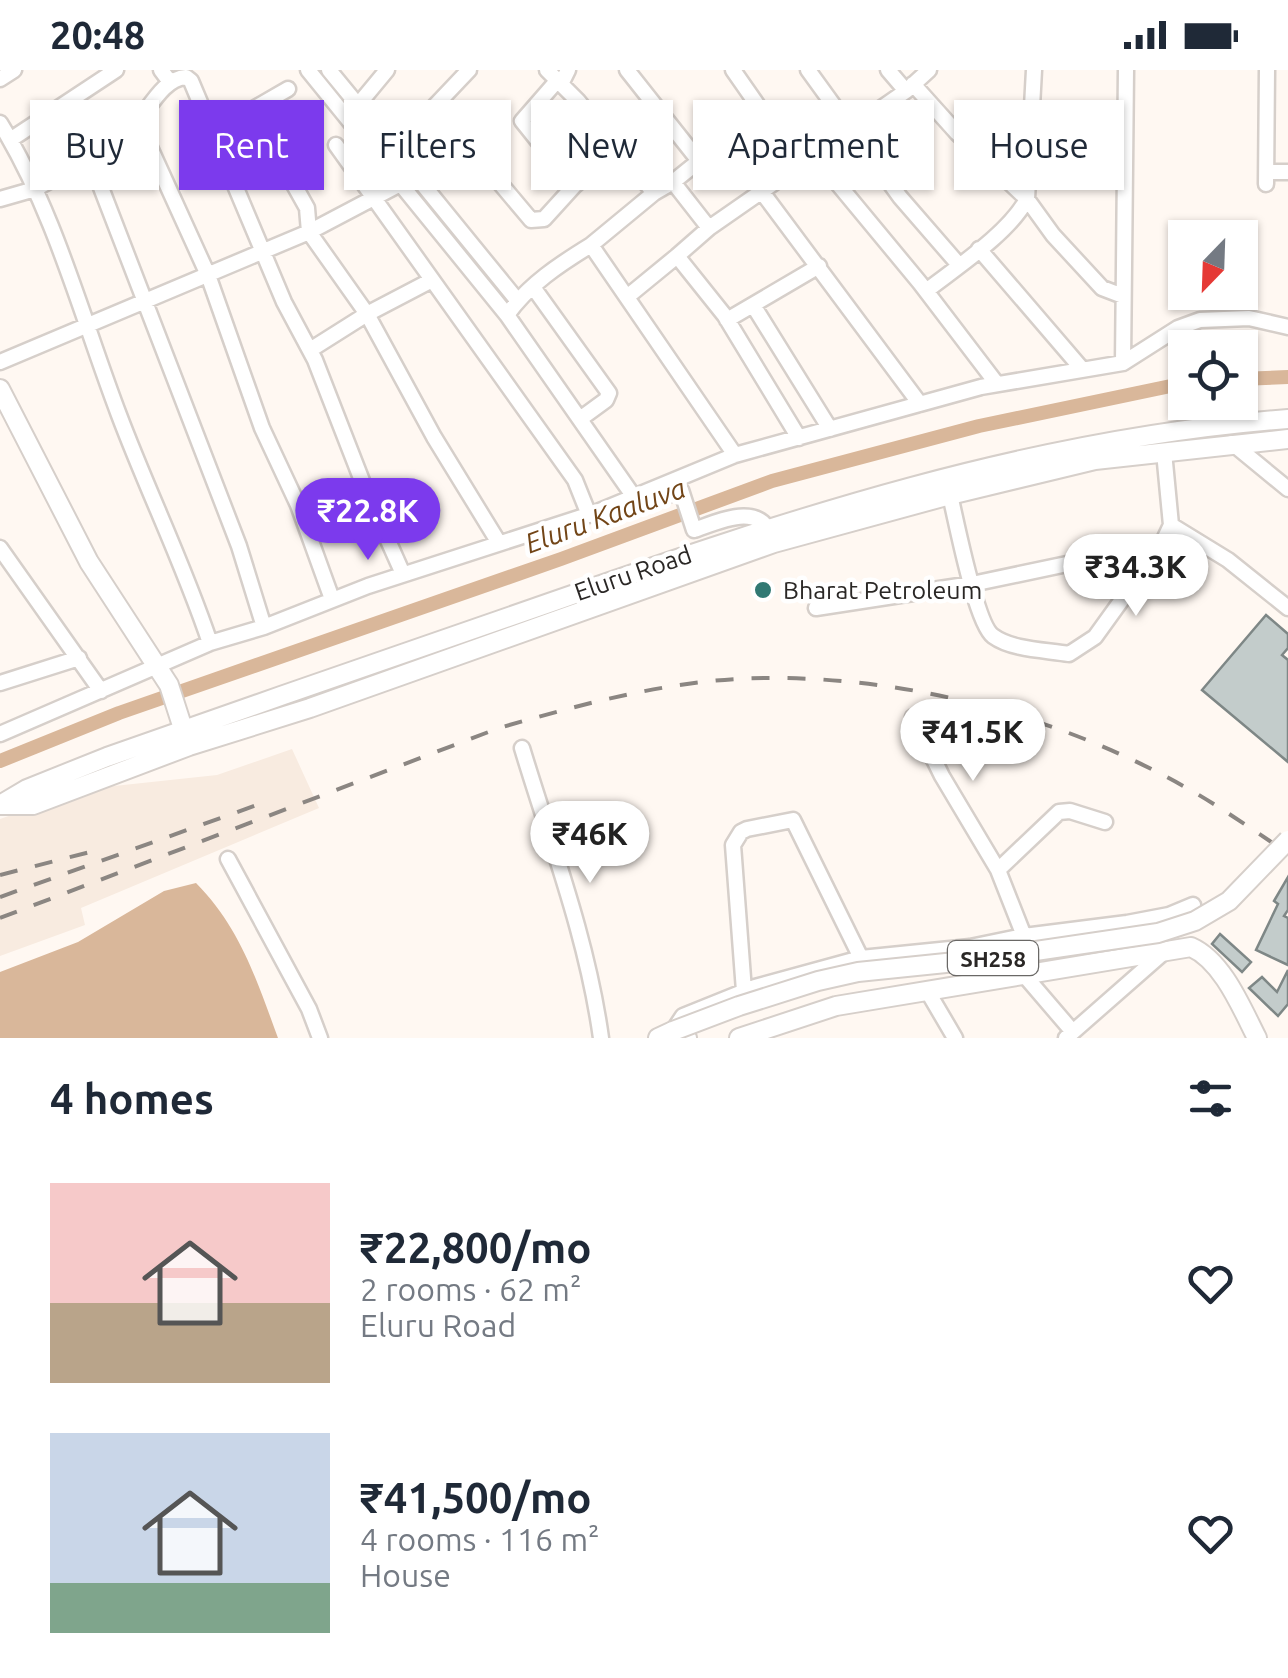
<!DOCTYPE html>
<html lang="en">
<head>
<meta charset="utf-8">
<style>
	:root { --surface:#fff; --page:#f6f6f7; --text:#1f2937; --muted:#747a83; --accent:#7c3aed }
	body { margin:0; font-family:Ubuntu,sans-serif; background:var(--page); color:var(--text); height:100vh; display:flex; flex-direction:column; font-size:38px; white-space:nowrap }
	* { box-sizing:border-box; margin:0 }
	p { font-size:32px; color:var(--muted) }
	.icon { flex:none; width:55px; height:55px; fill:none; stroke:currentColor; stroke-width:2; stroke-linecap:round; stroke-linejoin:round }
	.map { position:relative; height:968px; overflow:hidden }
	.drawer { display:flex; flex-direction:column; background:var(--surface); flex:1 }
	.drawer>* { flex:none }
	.top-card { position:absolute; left:30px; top:30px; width:1230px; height:90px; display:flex; gap:20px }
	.needle { width:65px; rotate:203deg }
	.buttons { position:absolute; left:1168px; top:150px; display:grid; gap:20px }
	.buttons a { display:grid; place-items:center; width:90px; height:90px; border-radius:0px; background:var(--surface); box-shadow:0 2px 8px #0004; font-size:50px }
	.price { position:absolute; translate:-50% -85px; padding:0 22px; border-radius:35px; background:#fff; color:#222; font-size:32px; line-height:65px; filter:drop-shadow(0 2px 5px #0008) }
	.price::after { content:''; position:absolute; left:50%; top:60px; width:30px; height:22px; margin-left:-15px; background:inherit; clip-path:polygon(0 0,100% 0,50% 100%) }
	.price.active { background:var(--accent); color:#fff }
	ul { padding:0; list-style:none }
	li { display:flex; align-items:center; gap:30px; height:250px; padding:0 50px }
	li span { display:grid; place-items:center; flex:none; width:280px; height:200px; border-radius:0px; color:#555 }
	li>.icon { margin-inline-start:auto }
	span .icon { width:120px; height:120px; fill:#fffc; stroke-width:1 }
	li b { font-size:42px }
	h2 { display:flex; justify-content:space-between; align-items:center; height:120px; padding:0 50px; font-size:42px }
	.tag { padding:0 35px; border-radius:0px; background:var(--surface); box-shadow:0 2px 8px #0004; font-size:35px; line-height:90px }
	.tag.active { background:var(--accent); color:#fff }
	.status { display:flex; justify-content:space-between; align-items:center; height:70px; padding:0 50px; background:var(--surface); direction:ltr }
	.status svg { height:28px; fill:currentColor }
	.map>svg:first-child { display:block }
	.built { fill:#f8ebe0 }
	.water { fill:#d9b79a }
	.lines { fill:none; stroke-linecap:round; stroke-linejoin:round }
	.canal { stroke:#d9b79a; stroke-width:14 }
	.building { fill:#c3cccb; stroke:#7e8786; stroke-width:2.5 }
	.minor-casing { stroke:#d6cfca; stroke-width:19 }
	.major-casing { stroke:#d6cfca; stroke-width:22 }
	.minor { stroke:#fff; stroke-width:14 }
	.major { stroke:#fff; stroke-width:18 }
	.rail { stroke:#8b8682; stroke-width:4; stroke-dasharray:18 18; stroke-linecap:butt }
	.major-bridge-casing { stroke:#d6cfca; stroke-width:22; stroke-linecap:butt }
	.major-bridge { stroke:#fff; stroke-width:18 }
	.poi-dot { fill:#317973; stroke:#fff; stroke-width:4 }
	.labels { text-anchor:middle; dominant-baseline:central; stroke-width:9; stroke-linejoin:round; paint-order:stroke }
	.shield { fill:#fff; stroke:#6a6866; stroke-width:2.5 }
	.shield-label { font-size:22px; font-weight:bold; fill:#2a2725 }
	.street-label { font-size:25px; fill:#2a2725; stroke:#fff }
	.poi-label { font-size:25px; fill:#2a2725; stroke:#fff; text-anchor:start }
	.water-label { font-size:28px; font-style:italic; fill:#724517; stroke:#fff }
</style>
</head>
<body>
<div class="status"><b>20:48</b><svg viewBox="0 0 49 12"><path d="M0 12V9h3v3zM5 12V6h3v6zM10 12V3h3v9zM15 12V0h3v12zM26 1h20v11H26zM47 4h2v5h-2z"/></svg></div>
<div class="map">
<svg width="1288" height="968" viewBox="0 0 1288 968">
	<rect width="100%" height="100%" fill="#fff8f2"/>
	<path class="built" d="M292 679 319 738 81 838 85 855 0 886V749L86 719 217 705Z"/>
	<path class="water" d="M196 813C240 857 257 911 278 968H0V902L78 872 164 821Z"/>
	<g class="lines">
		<path class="canal" d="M1240 309 1288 307
			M0 691 119 643 561 489 772 411 979 356 1185 313"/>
	</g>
	<path class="building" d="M1266 545 1288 564V578L1282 585 1288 590V692L1202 620Z
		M1288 807V840L1284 846 1288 848V895L1256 880 1278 834 1274 831Z
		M1220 864 1251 892 1242 902 1212 874Z
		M1288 900V934L1278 946 1249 918 1262 907 1277 922Z"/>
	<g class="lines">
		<defs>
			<path id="minor" d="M161 0 170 12
				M308 0 507 245 634 427
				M329 0 394 79 469 0
				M547 0 578 31 654 123 673 112 709 158
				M568 0 563 10 556 12 522 51 574 116
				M627 0 699 91 673 112
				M733 0 800 96
				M808 0 900 127 959 195
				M888 0 906 21
				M1034 0 1027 129 1053 165 1102 218 1123 226
				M0 9 14 0
				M913 14 957 63 1027 129C1009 163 957 197 926 221
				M358 35 387 0
				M436 37 531 150 544 149 574 116 619 78
				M138 51C151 35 165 8 186 7L191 11 284 232 315 290 366 421 403 504
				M0 53C55 142 82 248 119 345 148 422 184 495 210 573
				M212 63 288 19
				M10 70 116 0
				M336 75 575 410 589 445
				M814 85 920 213 997 314
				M388 86 394 79 517 230
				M90 89 119 72 138 51 208 205 262 358 298 435 332 529
				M1266 102H1288
				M233 113 274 102 288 104 307 138 309 162 367 244 432 210
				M1266 114 1267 0
				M762 122 920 334
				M0 129 35 119 90 89 239 476 264 557
				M591 175 654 123
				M979 179 1082 299
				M533 217 609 323 606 330 580 349
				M627 227 677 186
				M753 235 830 359
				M507 245C528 215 560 194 591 175L735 385
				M727 250 819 196
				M310 280 367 244 434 367 499 473
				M0 292 309 162 402 113
				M1123 293 1126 0
				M799 368 725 246 677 186 709 158 906 21 929 0
				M1232 373 1288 419
				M659 418 662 427 681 420 694 460C720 451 761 431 772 468
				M950 425C956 450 976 554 993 566 1012 580 1046 580 1069 584L1095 567 1162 474
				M1171 455 1228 490 1288 538
				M0 478 101 621
				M816 538 972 514 1162 474 1171 455 1164 382
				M0 613 79 588
				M913 647 942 706 998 800
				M0 664 210 573 264 557 368 516 597 442 735 385 981 317 1123 293 1178 258 1200 250 1249 248 1288 257
				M522 678C551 774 587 867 601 968
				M228 789 309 939 320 968
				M1024 866 998 800 1059 742 1070 741 1105 752
				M1025 906 1073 962
				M744 921 733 775 741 762 747 759 793 750 861 888
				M928 922 955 968
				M673 961 683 946 755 917 861 888 970 877 1024 866 1127 853 1169 845 1193 835
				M1066 968 1164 882"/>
			<path id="major" d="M0 319 89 492 169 615 187 671
				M0 735 27 719 107 687C254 635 402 584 549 533 789 449 1033 368 1288 349
				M0 735H33L189 676 310 638 774 473 950 425 1095 390 1288 369
				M658 968 673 961 687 968
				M739 968 836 936 1191 877C1223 891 1242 939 1257 968"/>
		</defs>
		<use href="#minor" class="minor-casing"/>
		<use href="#major" class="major-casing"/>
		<use href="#minor" class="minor"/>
		<use href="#major" class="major"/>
		<path class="rail" d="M0 805 90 782
			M0 827 268 731
			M0 848 499 658C586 633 677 608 768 608 911 607 1061 647 1185 717 1221 737 1254 761 1288 783"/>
		<defs>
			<path id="major-bridge" d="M673 961 739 936 818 911 858 902 975 890 1158 863 1195 851 1229 831 1288 770"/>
		</defs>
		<use href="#major-bridge" class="major-bridge-casing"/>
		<use href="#major-bridge" class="major-bridge"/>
	</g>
	<circle class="poi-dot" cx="763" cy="520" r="10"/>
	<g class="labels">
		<rect class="shield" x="948" y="871" width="90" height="34" rx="8"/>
		<g class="shield-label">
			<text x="993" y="888">SH258</text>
		</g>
		<g class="street-label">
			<text transform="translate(633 503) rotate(-19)">Eluru Road</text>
		</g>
		<g class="poi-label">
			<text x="783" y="520">Bharat Petroleum</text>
		</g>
		<g class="water-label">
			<text transform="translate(605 445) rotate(-20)">Eluru Kaaluva</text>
		</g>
	</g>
</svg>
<div class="buttons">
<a><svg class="needle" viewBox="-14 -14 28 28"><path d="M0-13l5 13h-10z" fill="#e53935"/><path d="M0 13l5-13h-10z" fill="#747a83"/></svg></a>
<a><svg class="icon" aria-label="locate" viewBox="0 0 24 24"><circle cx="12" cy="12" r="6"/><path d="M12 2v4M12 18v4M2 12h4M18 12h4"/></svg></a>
</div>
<b class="price active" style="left:368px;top:493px">₹22.8K</b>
<b class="price" style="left:1136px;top:549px">₹34.3K</b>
<b class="price" style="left:973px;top:714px">₹41.5K</b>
<b class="price" style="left:590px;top:816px">₹46K</b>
<div class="top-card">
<a class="tag">Buy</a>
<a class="tag active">Rent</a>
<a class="tag">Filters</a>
<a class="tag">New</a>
<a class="tag">Apartment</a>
<a class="tag">House</a>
</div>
</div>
<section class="drawer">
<h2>4 homes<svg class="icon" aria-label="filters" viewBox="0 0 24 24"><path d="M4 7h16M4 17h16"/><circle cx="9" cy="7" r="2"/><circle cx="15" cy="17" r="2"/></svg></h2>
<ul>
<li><span style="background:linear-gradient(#f6c9c9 60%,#b9a48a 0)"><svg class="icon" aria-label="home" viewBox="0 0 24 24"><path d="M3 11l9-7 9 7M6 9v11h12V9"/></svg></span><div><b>₹22,800/mo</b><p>2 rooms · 62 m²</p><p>Eluru Road</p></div><svg class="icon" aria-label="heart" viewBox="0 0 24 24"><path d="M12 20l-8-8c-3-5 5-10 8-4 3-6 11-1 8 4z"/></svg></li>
<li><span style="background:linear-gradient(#c9d6e8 75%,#7fa58c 0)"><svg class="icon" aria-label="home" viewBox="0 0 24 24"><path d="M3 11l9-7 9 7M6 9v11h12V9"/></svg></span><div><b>₹41,500/mo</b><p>4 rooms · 116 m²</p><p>House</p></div><svg class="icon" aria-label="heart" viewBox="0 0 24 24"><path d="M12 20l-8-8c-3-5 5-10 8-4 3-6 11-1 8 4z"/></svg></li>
</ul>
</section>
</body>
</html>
